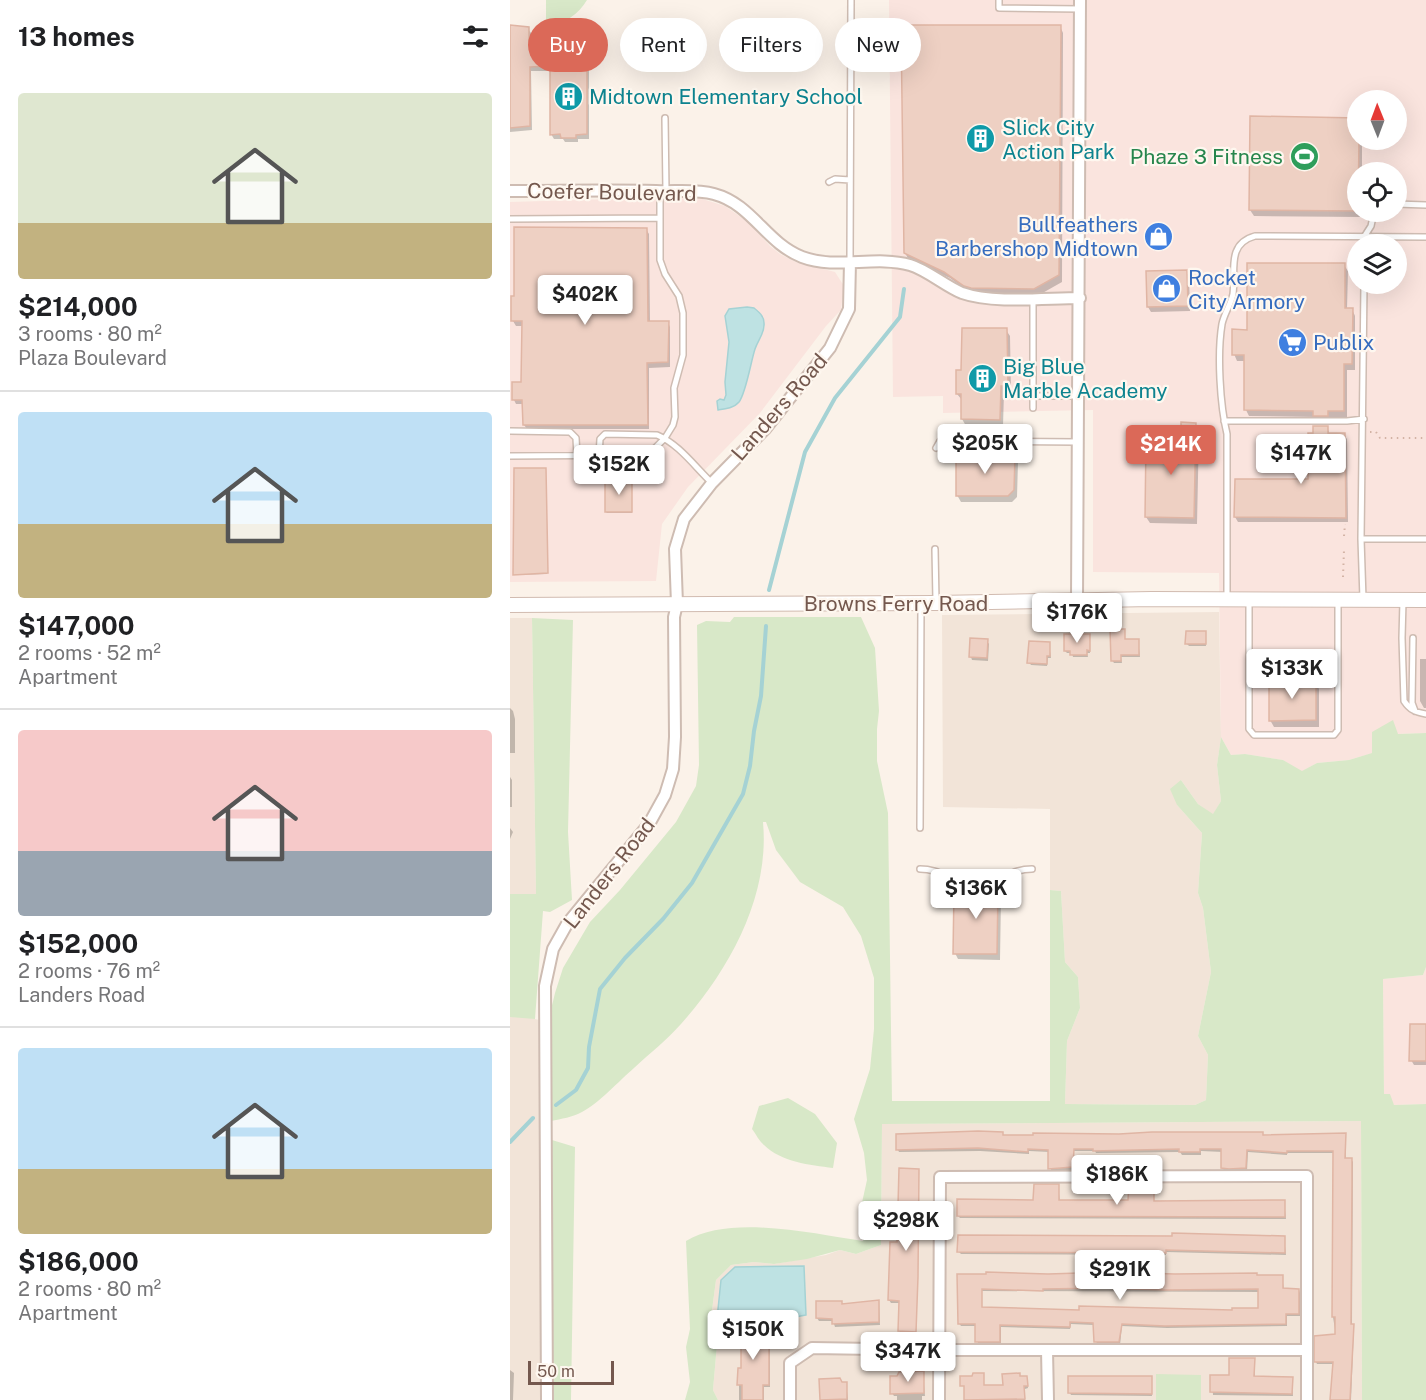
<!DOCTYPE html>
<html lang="en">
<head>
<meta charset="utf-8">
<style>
	:root { --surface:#fff; --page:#f6f6f6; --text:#202124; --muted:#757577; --line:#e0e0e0; --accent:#db6958 }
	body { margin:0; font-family:"Public Sans",sans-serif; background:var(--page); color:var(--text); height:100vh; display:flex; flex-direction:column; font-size:22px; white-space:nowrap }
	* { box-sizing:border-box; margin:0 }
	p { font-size:20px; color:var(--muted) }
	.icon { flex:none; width:33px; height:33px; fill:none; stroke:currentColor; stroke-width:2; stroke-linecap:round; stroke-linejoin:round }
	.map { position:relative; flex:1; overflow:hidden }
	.sheet { display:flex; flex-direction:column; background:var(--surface); width:510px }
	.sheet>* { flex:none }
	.top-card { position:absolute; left:18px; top:18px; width:570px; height:54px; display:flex; gap:12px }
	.needle { width:39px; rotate:359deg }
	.buttons { position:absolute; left:837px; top:90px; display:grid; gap:12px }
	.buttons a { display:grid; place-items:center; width:60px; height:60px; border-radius:50%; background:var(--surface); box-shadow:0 6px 24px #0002; font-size:30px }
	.scale { position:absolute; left:18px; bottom:15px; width:86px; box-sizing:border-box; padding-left:6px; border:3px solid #74584e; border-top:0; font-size:16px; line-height:21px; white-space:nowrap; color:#74584e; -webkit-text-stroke:4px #fef7ef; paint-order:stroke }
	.price { position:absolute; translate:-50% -51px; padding:0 14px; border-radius:6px; background:#fff; color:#222; font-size:20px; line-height:39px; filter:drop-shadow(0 2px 3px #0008) }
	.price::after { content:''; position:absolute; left:50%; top:36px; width:18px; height:14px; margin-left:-9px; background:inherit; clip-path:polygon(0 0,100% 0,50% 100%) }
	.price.selected { background:var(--accent); color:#fff }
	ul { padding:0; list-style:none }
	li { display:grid; align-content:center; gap:12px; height:318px; padding:0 18px }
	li+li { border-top:2px solid var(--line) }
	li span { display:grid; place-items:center; height:186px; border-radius:6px; color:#555 }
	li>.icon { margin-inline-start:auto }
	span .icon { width:108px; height:108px; fill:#fffc; stroke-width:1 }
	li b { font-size:26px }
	h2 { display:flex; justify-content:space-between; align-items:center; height:72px; padding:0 18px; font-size:26px }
	.pill { padding:0 21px; border-radius:27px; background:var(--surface); box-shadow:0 6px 24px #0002; font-size:21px; line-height:54px }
	.pill.selected { background:var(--accent); color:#fff }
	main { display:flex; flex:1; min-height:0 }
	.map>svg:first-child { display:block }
	.residential { fill:#f2e4d8 }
	.commercial { fill:#fae4de; fill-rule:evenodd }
	.green { fill:#d8e8c8 }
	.water { fill:#bee2e3; stroke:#a5d2d4; stroke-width:1.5 }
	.shadow { fill:#0003; fill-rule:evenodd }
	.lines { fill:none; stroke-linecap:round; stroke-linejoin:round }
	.stream { stroke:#a5d2d4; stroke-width:4 }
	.building { fill:#eed0c3; stroke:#e0b5a4; stroke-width:1.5; fill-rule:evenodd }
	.service-casing { stroke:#cebcb2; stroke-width:8 }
	.minor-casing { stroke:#cebcb2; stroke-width:14 }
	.secondary-casing { stroke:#d1bbb0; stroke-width:16 }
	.path { stroke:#d3b3a5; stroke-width:2; stroke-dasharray:1.5 4.5; stroke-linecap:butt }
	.service { stroke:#fff; stroke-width:5 }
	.minor { stroke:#fff; stroke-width:10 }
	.secondary { stroke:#fff; stroke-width:14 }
	.labels { text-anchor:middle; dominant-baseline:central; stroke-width:4.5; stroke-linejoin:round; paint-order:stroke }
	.culture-label { font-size:21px; fill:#0d838f; stroke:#fef7ef; text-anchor:start }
	.leisure-label { font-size:21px; fill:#27864d; stroke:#fef7ef; text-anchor:end }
	.street-label { font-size:21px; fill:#74584e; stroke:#fef7ef }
	.shop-label { font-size:21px; fill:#366cbe; stroke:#fef7ef; text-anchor:start }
</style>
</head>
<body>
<main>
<section class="sheet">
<h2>13 homes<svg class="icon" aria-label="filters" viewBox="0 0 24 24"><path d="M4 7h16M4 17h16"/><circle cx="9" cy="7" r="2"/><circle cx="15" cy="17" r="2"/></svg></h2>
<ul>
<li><span style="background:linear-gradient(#dfe7d0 70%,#c2b280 0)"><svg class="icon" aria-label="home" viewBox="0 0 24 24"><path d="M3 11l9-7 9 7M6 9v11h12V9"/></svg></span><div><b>$214,000</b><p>3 rooms · 80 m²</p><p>Plaza Boulevard</p></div></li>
<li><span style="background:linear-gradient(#bfe0f5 60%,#c2b280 0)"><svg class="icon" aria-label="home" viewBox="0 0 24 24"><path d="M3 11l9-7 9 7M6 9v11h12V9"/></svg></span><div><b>$147,000</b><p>2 rooms · 52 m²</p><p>Apartment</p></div></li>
<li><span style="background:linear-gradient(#f6c9c9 65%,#9aa5b1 0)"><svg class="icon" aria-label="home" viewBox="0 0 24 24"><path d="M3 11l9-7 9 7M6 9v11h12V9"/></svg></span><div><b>$152,000</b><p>2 rooms · 76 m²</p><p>Landers Road</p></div></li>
<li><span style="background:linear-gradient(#bfe0f5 65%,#c2b280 0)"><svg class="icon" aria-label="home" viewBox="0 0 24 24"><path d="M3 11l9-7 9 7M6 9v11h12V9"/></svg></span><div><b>$186,000</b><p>2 rooms · 80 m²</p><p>Apartment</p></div></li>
</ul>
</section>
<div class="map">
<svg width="916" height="1400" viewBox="0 0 916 1400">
	<rect width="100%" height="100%" fill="#fbf2e9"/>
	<path class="residential" d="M709 612 711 737 707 765 711 801 703 815 688 804 671 780 667 805 692 833 688 893 693 908 701 972 688 1036 698 1055 696 1100 685 1105 555 1104 557 1041 570 1008 568 977 555 962 551 891 540 890V809L433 807 432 615Z
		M0 618H22L26 894H0Z
		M0 1017H16L38 1022 42 1140 41 1400H0Z
		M851 1121 852 1400H208L203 1390 208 1333 201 1318 206 1280 221 1265 244 1262 264 1264 316 1255 330 1250 346 1254 371 1245 372 1124Z"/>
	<path class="commercial" d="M379 0H916V733L887 734 883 721 863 753 839 760 807 763 791 772 773 760 735 754 721 755 711 737 709 573 583 572V410L433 413V396L383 397ZM848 100H886V140H848ZM848 172H886V212H848ZM848 244H886V284H848Z
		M172 197 189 198 215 206 238 222 260 246 270 254 286 262 325 272 334 286 331 310 316 326 250 413 178 487 152 524 146 581 0 582V202Z
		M916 967V1104L884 1105 874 1094 873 979 913 975Z"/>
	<path class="green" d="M36 0H77C68 15 55 23 38 26H36Z
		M157 25V69L131 70V26Z
		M224 617H351L365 648 369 711 367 729V761L378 813 382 1101H540V890L551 891 555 962 568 977 570 1008 557 1041 555 1104 685 1105 696 1100 698 1055 688 1036 701 972 693 908 688 893 692 833 667 805 660 789 671 780 688 804 703 814 711 801 707 765 711 737 721 755 735 754 773 760 792 771 807 763 839 760 862 753V732L883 720 888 734 916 733V967L913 975 873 979 874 1094H880L884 1105 916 1104V1400H852L851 1121 372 1124 371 1245 346 1254 330 1250 297 1259 264 1264 244 1262 221 1265 206 1280 201 1318 208 1333 203 1390 208 1400H175L180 1382 176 1347 180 1329 176 1241C220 1214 303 1234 353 1241L356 1229 351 1207 357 1180 354 1153 344 1119 360 1069 364 1029V978L351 936 333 907 290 882 266 850 256 822H253C260 897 219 970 171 1024 157 1040 140 1053 124 1068 110 1080 88 1104 72 1112 63 1117 51 1119 41 1121L38 1022 45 993 53 968 80 922 110 890 166 822 186 786 189 765 187 625 196 621 220 622Z
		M22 618 63 620 58 832 62 900 40 912 33 911 25 1019 0 1017V894H26Z
		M278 1098 305 1114 327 1143 323 1168C300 1165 271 1162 254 1145 249 1141 246 1134 242 1129L249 1106Z
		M42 1140 65 1147 61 1400H41Z
		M646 1374 691 1375V1400H646Z"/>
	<path class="water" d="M237 307 244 308C249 312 254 316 254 323 255 333 248 340 245 349 241 361 236 393 229 402 224 408 215 409 208 410L207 401 210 399 214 400 216 395 215 382 219 342 215 316 219 309Z
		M294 1266 296 1315C266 1321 237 1323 207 1319L211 1280 225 1267Z"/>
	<path class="shadow" d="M550 26 553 33 552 282 529 295 459 292 440 278 399 260 395 253Z
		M0 27 18 29 21 33V43H40L76 38 79 43V139H68V142H55L53 139H44L41 134V71H21L22 130 0 132Z
		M848 140H852V172H848V212H851V217L744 216 740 210Z
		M136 229 139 234 140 323 158 322 160 327V367L139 368V429H17L14 425V404H6L4 400 13 384V326H6L3 321V297Z
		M834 265 838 271 837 309H842L845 316V370H837V417H821V422H809L806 417 739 416 736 410V361H727L724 354Z
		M676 272 679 276 680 311 641 312 638 307V273Z
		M496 330 500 336 501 392H494L493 426H456L452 419V400L447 394Z
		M685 424 689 431 687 524 640 523 636 517 672 442Z
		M817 427 820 435H834L837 439 838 522H728L725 517 800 480Z
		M504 455 508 462 507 497 502 502H451L447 495Z
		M5 469 36 471 37 574 5 575Z
		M122 483V513H97L96 512Z
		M614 630 615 640H628L630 657H611L612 663H604L602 660Z
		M695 633 696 646H679L677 644Z
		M579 635 580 653H577L578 657H563L562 653H557L555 651Z
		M477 641 479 644 478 661 462 660 461 657Z
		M539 644 541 658H538L537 666 521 665 519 662Z
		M910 659H916V708H914L910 701Z
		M787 678 790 682H805L809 689V727H764L760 720 779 683Z
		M0 708 3 711 5 719V753H0Z
		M0 777 2 780V807H0Z
		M0 828 3 832 0 839Z
		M461 878H473L476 884 471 891H487L491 898 490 960 448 959 445 953 459 891 464 887V883Z
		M916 1025V1065H904L901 1060Z
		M492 1133 494 1136 754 1137 835 1134 836 1159H841L843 1162 842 1325 844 1328 841 1400H822L824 1364H807L806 1362 826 1336 823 1317 824 1153H777V1155L738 1152 737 1171H721L714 1170 712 1168 713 1152 691 1151V1155H672L670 1152 586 1153 585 1151H564V1170L541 1171 540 1152 519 1151V1154L470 1151 389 1152 388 1150Z
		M408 1170 409 1173 406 1334 391 1333 389 1330 391 1303H381L379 1300 388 1243Z
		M643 1185 644 1202H774L776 1219 450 1218 448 1216 525 1202 548 1186 550 1202 620 1201Z
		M774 1238 776 1255 656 1252V1255L451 1254 449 1252Z
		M449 1275 772 1276 774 1290H789L790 1293V1316H777V1326L657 1328 612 1326 610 1345H587L584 1325 561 1324 560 1329 491 1327V1345H468L467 1326H451L449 1323ZM472 1291 750 1292V1309L724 1311H571L472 1309Z
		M369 1301 370 1325 325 1327 323 1321H309L307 1318 308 1302 333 1306Z
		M252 1326 253 1341H258L260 1344V1387H254V1400H229V1370H232L233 1344H228L226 1341Z
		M744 1359 745 1377 782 1378 783 1396 703 1395 702 1376 720 1377Z
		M0 1370 4 1373 3 1400H0Z
		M413 1373 415 1396H412V1400H387V1396H384L382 1393Z
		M496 1375 517 1378 518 1388 515 1389V1400H496Z
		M641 1378 642 1396 561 1395 560 1393Z
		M311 1380 336 1383 338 1400H312Z"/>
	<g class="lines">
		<path class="stream" d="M259 590 295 452 325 398 390 317 394 289
			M46 1105 66 1090 78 1068 79 1047 90 989 115 958 153 919 182 883 233 794 240 766 244 731 251 696 256 626
			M0 1142 23 1118"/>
	</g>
	<path class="building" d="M0 25 19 27V42H39V36H46V34H70V37H77V134L66 135V138H51L50 134 40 135V66L20 67V126L0 128Z
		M391 25H551L549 275 524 289 461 288 454 286 434 272 394 253Z
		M740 116 848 118V140H849L848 211 739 210Z
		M4 227 137 228 138 321H159L158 362 137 363 138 425H13L12 400H2V382H11L12 321H1V296H4Z
		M737 263H835V308H843L842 364H834V411H818V416H803V411L734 410V355H722V329L737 330Z
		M677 270 678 306 637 307 636 271Z
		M452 328H497L498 386H491L490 420 451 419V394H446V370H451Z
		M671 422 686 423 684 518 635 517 636 440H671Z
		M803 426H818V433H835L836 518 724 517 725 479H798V433H803Z
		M446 454H505L504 490 498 496H446Z
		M4 468H36L38 573 3 575Z
		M95 481H122V512H95Z
		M600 629H615V639H629V655H611V661H601Z
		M676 631H696V644H675Z
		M554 634H580V651L577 650V655H560V651H554Z
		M460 638 478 639 477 658 459 657Z
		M519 641 540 642V656H537V664L517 663Z
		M777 676H788V681H806V720L759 721V681H777Z
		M459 876H474L469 883 474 890H488L487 954H443L444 890H458L462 887 463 881Z
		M900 1024H916V1061H899Z
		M468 1131 493 1132V1135H523V1133L609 1134 642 1132H753V1135L836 1133 835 1158H842V1184L841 1324H844L840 1400H820L823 1362H804V1336L825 1334V1317H822L823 1151H777V1153L737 1150 736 1168 719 1169 711 1168V1149H690V1152H669V1149L583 1151V1149H564L563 1167 538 1169V1150L518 1149V1152L468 1148 386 1150V1134Z
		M389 1168 409 1169 408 1277 406 1332 388 1331 389 1301 378 1300 380 1242H387Z
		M524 1184H549V1200H618L619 1184H644V1201L775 1200V1217L447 1216V1199L523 1200Z
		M662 1233 775 1236V1253L656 1250V1253L447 1252 448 1235 662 1236Z
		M476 1272 538 1274 601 1272 665 1274 747 1273V1275H773V1288L789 1289V1314H776V1324L655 1326 612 1324 609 1342H584L583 1323 560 1322V1327L490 1325V1342H465V1324H448L447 1274H476ZM595 1288 655 1290 748 1289V1308H722V1310L569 1306V1310L472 1307V1289L533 1291V1289Z
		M369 1300V1322L322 1324V1319L306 1318V1301H332V1304Z
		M225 1324 252 1325V1340H259V1385H253V1400H232V1385H227L228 1368H231V1341H225Z
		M719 1358H745L744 1376 783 1377 782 1394 700 1392V1375H719Z
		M414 1371V1393L380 1394V1376H387L389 1372Z
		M463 1373H474V1385H493L492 1374 510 1373V1376H517L518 1386H514L515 1399 454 1400V1386H450V1376H462Z
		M558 1376H642V1394L558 1393Z
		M330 1378 332 1382H337V1399L310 1400 309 1379Z"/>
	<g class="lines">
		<defs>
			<path id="service" d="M489 0V8L570 9
				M319 182 325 179 340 180
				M886 204 916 205
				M0 219 150 218
				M854 244V237L861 226 864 212
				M340 262 341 0
				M523 396H569
				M523 408V299
				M714 421H837L854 419
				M0 431 60 432 66 438 67 456
				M426 448 430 441H435L568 442
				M0 456 138 455 155 438 163 425 165 417 164 388 173 355V313L169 296 155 274 150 260V199L156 191 155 118
				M89 456 90 439 95 434 147 435C169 444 185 467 202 483
				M851 539H916
				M425 549 426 601
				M717 599V434C710 405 707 354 712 324 714 314 721 304 723 294 726 271 716 244 745 236L916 237
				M853 599 851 539 854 284
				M739 600V729L744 735H824L828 730V600
				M893 601 892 638 894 701C900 710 905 712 916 714
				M903 638 902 703 905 711
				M410 828 411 604
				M410 869C430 869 439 880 459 883
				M474 883C495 881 500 869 522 869"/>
			<path id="minor" d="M0 191C49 191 97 190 146 191 165 192 186 189 204 194 242 204 256 243 292 257 326 270 365 255 400 265 417 270 435 286 452 293 483 304 536 298 570 298
				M567 601 570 0
				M537 1350 538 1400
				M37 1400 35 986 43 949 57 924 139 824 155 795 163 769 165 737 164 617 167 604 165 549 174 519 202 483 256 428 320 348 339 309 340 262
				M280 1400V1363L302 1348 429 1350H796
				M429 1400 430 1177 797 1176V1400"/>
			<path id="secondary" d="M0 605 426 603 642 599 916 600"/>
		</defs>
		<use href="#service" class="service-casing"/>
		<use href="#minor" class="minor-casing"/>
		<use href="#secondary" class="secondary-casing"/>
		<path class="path" d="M860 432H866L870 438H916
			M834 536 835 524
			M833 577 834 550"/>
		<use href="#service" class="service"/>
		<use href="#minor" class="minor"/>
		<use href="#secondary" class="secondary"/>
	</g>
	<defs>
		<symbol id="building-disc" viewBox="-11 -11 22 22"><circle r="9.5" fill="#0f9aa8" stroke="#fef7ef"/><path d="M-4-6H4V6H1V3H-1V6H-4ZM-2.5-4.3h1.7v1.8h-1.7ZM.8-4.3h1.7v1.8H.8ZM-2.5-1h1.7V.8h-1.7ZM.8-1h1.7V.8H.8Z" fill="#fff"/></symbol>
		<symbol id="stadium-disc" viewBox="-11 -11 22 22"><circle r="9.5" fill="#2e9e5b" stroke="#fef7ef"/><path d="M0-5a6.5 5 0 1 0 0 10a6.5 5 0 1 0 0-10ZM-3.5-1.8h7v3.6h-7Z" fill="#fff"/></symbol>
		<symbol id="shop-disc" viewBox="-11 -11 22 22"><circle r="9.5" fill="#3f7fe0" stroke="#fef7ef"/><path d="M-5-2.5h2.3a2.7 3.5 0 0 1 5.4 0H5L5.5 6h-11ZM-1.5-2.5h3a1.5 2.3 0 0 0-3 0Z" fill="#fff"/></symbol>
		<symbol id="supermarket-disc" viewBox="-11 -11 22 22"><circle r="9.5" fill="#3f7fe0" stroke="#fef7ef"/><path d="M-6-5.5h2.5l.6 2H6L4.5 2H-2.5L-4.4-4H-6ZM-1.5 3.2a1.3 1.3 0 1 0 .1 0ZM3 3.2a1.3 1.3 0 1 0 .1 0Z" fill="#fff"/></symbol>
	</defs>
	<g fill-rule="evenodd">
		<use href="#building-disc" x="42" y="80" width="33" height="33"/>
		<use href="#building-disc" x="454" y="122" width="33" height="33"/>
		<use href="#stadium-disc" x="778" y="140" width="33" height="33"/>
		<use href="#shop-disc" x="632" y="220" width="33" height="33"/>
		<use href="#shop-disc" x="640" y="272" width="33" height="33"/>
		<use href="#supermarket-disc" x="766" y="326" width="33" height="33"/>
		<use href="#building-disc" x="456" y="362" width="33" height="33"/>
	</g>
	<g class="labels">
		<g class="culture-label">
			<text x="79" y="96">Midtown Elementary School</text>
			<text x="492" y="127">Slick City<tspan x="492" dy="24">Action Park</tspan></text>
			<text x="493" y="366">Big Blue<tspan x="493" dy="24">Marble Academy</tspan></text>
		</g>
		<g class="leisure-label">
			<text x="773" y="156">Phaze 3 Fitness</text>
		</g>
		<g class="street-label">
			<text transform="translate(102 192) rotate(1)">Coefer Boulevard</text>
			<text transform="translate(269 407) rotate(-49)">Landers Road</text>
			<text x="386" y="603">Browns Ferry Road</text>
			<text transform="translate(99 873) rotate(-52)">Landers Road</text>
		</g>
		<g class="shop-label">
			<text x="628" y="224" text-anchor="end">Bullfeathers<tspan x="628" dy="24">Barbershop Midtown</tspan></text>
			<text x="678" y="277">Rocket<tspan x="678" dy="24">City Armory</tspan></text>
			<text x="803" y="342">Publix</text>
		</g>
	</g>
</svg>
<div class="buttons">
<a><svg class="needle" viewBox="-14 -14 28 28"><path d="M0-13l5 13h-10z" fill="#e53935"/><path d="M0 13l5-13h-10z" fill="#757577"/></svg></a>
<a><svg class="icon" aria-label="locate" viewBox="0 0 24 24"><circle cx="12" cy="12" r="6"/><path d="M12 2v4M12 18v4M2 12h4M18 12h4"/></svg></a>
<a><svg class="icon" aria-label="layers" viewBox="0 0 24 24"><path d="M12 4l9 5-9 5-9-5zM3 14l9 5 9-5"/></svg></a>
</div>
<div class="scale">50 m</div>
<b class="price" style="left:75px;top:326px">$402K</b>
<b class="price" style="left:475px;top:475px">$205K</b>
<b class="price selected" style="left:661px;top:476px">$214K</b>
<b class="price" style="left:791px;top:485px">$147K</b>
<b class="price" style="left:109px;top:496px">$152K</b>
<b class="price" style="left:567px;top:644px">$176K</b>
<b class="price" style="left:782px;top:700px">$133K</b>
<b class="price" style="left:466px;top:920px">$136K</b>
<b class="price" style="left:607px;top:1206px">$186K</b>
<b class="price" style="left:396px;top:1252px">$298K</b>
<b class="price" style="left:610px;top:1301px">$291K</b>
<b class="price" style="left:243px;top:1361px">$150K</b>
<b class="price" style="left:398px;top:1383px">$347K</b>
<div class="top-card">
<a class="pill selected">Buy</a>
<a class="pill">Rent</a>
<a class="pill">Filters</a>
<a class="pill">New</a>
</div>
</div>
</main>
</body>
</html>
